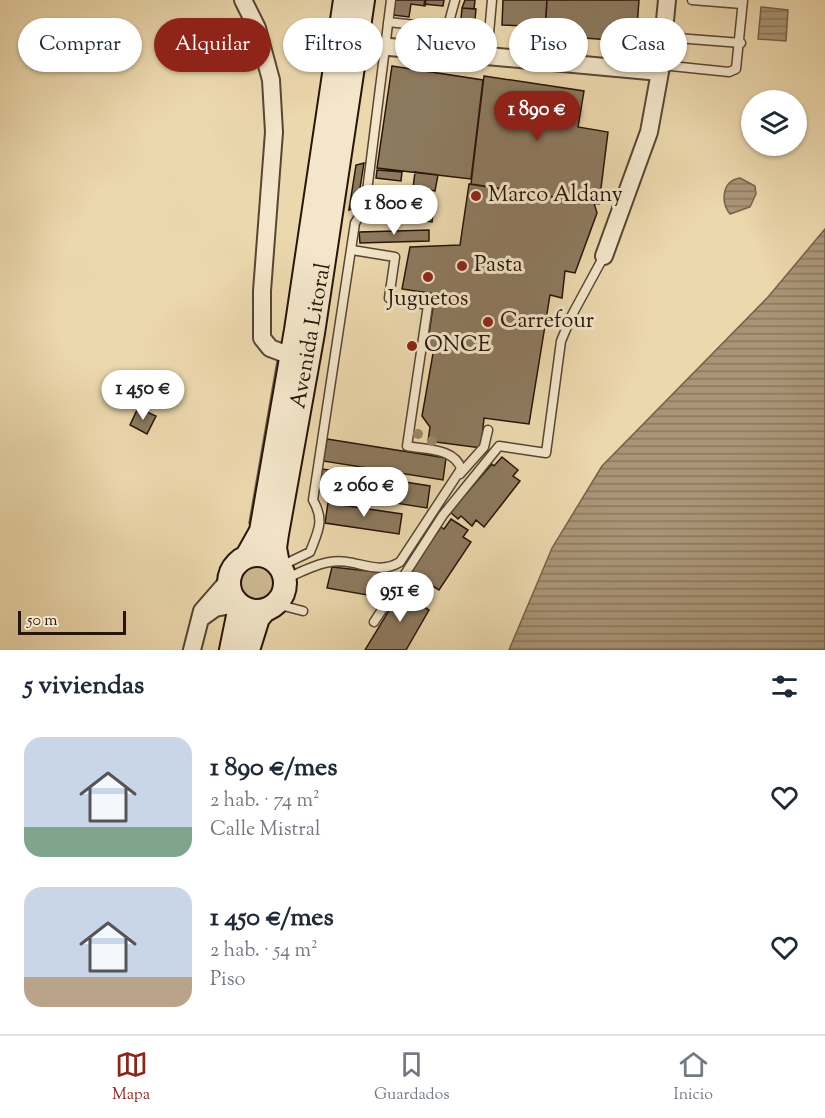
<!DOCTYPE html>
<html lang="es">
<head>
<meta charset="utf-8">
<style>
	:root { --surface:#fff; --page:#f6f6f7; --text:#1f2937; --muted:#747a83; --line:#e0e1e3; --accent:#8f2418 }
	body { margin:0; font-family:"Sorts Mill Goudy",serif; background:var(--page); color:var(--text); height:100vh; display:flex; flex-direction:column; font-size:22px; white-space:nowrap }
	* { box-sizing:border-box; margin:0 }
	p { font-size:20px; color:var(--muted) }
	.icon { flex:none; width:33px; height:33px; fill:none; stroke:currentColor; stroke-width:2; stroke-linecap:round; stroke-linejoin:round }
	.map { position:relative; height:650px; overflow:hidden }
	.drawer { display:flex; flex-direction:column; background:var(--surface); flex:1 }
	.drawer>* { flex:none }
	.top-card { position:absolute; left:18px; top:18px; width:789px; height:54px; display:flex; gap:12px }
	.controls { position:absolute; left:741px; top:90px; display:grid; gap:12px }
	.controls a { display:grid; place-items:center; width:66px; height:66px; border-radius:50%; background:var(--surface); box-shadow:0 2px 4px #0004; font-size:30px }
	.scale { position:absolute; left:18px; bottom:15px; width:108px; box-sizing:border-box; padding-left:6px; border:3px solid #27140a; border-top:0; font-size:16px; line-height:21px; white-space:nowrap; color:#27140a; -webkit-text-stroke:4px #f3e6ca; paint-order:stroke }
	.price { position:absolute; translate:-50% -51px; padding:0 14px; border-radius:21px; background:#fff; color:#222; font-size:20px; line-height:39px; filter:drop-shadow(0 2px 3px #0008) }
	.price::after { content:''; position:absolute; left:50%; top:36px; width:18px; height:14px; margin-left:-9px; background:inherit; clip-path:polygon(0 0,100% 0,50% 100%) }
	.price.current { background:var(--accent); color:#fff }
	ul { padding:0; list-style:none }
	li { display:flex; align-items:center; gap:18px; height:150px; padding:0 24px }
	li span { display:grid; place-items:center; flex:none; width:168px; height:120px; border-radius:18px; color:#555 }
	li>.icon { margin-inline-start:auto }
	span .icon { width:72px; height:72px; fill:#fffc; stroke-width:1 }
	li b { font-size:26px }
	h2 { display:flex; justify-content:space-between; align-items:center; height:72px; padding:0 24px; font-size:26px }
	.chip { padding:0 21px; border-radius:27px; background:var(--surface); box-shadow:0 2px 4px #0004; font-size:21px; line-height:54px }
	.chip.current { background:var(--accent); color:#fff }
	.dock { display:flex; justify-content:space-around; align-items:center; height:84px; border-top:2px solid var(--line); background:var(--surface); font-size:16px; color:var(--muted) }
	.dock a { display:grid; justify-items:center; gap:3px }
	.dock .current { color:var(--accent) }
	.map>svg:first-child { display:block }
	.grass { fill:#cbb791; stroke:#79664e; stroke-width:1.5 }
	.water { fill:url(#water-rules); stroke:#75614b; stroke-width:1.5 }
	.building { fill:#8d7a5f; stroke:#27140a; stroke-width:1.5 }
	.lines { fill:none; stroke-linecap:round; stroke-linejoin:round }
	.lane-casing { stroke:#584533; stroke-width:11 }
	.street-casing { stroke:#584533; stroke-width:20 }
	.secondary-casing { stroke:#27140a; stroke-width:26 }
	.lane { stroke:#f3e6ca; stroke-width:8 }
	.street { stroke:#f3e6ca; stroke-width:16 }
	.secondary { stroke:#f3e6ca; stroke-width:22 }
	.tree { fill:#9b8769 }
	.poi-dot { fill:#8f2418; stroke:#f3e6ca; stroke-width:2 }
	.labels { text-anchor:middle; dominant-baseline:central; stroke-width:6; stroke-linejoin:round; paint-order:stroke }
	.poi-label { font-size:22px; fill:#27140a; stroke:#f3e6ca; text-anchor:start }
	.street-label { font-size:22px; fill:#27140a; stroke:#f3e6ca }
</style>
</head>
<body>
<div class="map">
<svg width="825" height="650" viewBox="0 0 825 650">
	<defs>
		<pattern id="water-rules" width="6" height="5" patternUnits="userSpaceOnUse" patternTransform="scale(1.5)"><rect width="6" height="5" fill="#a99576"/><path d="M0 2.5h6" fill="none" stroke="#8a785f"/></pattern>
	</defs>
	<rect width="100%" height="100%" fill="#ecd8ad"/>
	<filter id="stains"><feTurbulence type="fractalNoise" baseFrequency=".00333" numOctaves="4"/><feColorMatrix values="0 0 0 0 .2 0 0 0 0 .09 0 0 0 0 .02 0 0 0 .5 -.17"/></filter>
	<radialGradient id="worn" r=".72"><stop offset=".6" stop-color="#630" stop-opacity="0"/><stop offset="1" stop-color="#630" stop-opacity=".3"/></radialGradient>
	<path class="grass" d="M277 361 281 365 254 523H249Z
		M238 584a19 19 0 1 1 38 0a19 19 0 1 1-38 0Z"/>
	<path class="water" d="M761 7 788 10 786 41 758 39Z
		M740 178 755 186 756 194 750 207 730 214C721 203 721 181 740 178Z
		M825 229V650H509L552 548 602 466 768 297Z"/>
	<path class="building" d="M395 0H426L425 6 411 4 409 17 393 15Z
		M425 0H444L443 6 424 4Z
		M465 0H475L474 9 462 8Z
		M503 0H547L545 27 502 25Z
		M547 0H639L636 42 545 35Z
		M462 8 476 9 473 41 459 39Z
		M392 66 483 80 471 179 377 168Z
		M484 76 584 91 578 127 608 132 599 204 471 184Z
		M364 163 357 207 349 210 356 165Z
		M377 170 402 172 401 181 376 178Z
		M415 172 438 175 435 191 413 188Z
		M469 184 594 203 597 213 575 273 565 271 562 298 550 295 529 424 484 418 481 448 436 442 432 439 428 441 430 427 422 416 434 348 427 347 435 294 402 289 410 247 460 245Z
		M380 196 434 203 432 222 378 215Z
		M429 230V241L360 243 359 232Z
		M138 408 156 416 147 434 130 425Z
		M327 439 446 458 443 480 323 461Z
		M502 457 518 470 513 476 520 481 484 527 476 520 472 526 461 516 458 519 450 512 492 464 494 466Z
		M322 469 430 486 427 508 318 491Z
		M328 503 402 514 399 534 325 523Z
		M451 519 468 530 463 537 471 542 439 590 431 585 427 590 415 582 413 585 404 579 441 527 444 529Z
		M332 567 386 573 391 579 379 597 327 588Z
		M407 588 425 598 421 605 429 610 406 650H365L399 594 402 596Z"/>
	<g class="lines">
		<defs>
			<path id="lane" d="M692 0 742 4
				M388 22 435 27 449 22 455 0
				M664 37 741 43
				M487 56 492 0
				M661 65 729 72 736 69 743 0
				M460 474 484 447 488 430
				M281 566 310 552C318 531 325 521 313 500L355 223 365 207 391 0
				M285 579C299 573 315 564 330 562 355 557 376 577 400 562L461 469C455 448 426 450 407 446L428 305 389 298 395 257 352 250
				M276 604 303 611
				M374 622 443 515 499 446 546 453 561 341 572 315 604 256"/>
			<path id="street" d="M243 0 257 28 271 80 274 132 262 291V338L270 348 291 356
				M357 44 660 72
				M604 256 649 132 660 72 667 0
				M201 618 215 608 237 604
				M192 650 202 611 229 580"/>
			<path id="secondary" d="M229 583a28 28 0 1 1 56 0a28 28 0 1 1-56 0Z
				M247 556 261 531 296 330 345 0
				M278 564 275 548 277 534 313 333 363 0
				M231 650 240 606
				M248 650 258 618 264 611"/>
		</defs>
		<use href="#lane" class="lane-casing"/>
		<use href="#street" class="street-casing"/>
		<use href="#secondary" class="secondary-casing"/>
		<use href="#lane" class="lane"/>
		<use href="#street" class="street"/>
		<use href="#secondary" class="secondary"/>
	</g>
	<g class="tree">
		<circle cx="418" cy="434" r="5"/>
		<circle cx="432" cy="441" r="5"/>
	</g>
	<g class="poi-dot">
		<circle cx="476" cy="196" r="6"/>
		<circle cx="462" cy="266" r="6"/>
		<circle cx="428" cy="277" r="6"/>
		<circle cx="488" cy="322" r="6"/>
		<circle cx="412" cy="346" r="6"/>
	</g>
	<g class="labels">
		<g class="poi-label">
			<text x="488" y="196">Marco Aldany</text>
			<text x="474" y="266">Pasta</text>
			<text x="428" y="300" text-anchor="middle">Juguetos</text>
			<text x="500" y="322">Carrefour</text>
			<text x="424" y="346">ONCE</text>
		</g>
		<g class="street-label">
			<text transform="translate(312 336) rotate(-80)">Avenida Litoral</text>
		</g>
	</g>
	<rect width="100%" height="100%" filter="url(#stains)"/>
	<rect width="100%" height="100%" fill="url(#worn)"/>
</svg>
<div class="controls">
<a><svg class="icon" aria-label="layers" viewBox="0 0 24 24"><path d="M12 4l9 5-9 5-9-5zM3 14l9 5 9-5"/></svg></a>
</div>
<div class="scale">50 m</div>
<b class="price current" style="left:537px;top:142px">1 890 €</b>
<b class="price" style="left:394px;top:236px">1 800 €</b>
<b class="price" style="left:143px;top:421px">1 450 €</b>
<b class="price" style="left:364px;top:518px">2 060 €</b>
<b class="price" style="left:400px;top:623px">951 €</b>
<div class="top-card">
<a class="chip">Comprar</a>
<a class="chip current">Alquilar</a>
<a class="chip">Filtros</a>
<a class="chip">Nuevo</a>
<a class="chip">Piso</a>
<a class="chip">Casa</a>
</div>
</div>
<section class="drawer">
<h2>5 viviendas<svg class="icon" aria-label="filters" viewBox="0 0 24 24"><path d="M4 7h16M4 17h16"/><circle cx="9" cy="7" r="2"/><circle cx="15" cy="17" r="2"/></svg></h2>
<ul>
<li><span style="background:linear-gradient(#c9d6e8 75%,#7fa58c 0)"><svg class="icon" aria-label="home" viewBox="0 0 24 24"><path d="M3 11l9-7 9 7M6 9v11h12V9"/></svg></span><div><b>1 890 €/mes</b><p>2 hab. · 74 m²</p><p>Calle Mistral</p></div><svg class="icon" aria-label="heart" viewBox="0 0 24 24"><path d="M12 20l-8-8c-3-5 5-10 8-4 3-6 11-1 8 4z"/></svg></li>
<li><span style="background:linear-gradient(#c9d6e8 75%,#b9a48a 0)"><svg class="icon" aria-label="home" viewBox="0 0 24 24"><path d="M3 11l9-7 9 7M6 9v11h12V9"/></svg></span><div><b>1 450 €/mes</b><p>2 hab. · 54 m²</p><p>Piso</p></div><svg class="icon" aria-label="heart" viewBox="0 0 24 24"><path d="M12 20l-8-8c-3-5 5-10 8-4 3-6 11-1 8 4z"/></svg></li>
</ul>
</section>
<nav class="dock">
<a class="current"><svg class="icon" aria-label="map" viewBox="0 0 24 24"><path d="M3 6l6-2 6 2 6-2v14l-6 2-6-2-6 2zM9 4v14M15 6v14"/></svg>Mapa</a>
<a><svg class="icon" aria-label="saved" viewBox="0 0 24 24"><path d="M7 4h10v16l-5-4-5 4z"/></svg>Guardados</a>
<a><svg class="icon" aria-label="home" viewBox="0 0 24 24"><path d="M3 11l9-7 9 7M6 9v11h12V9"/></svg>Inicio</a>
</nav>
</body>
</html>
